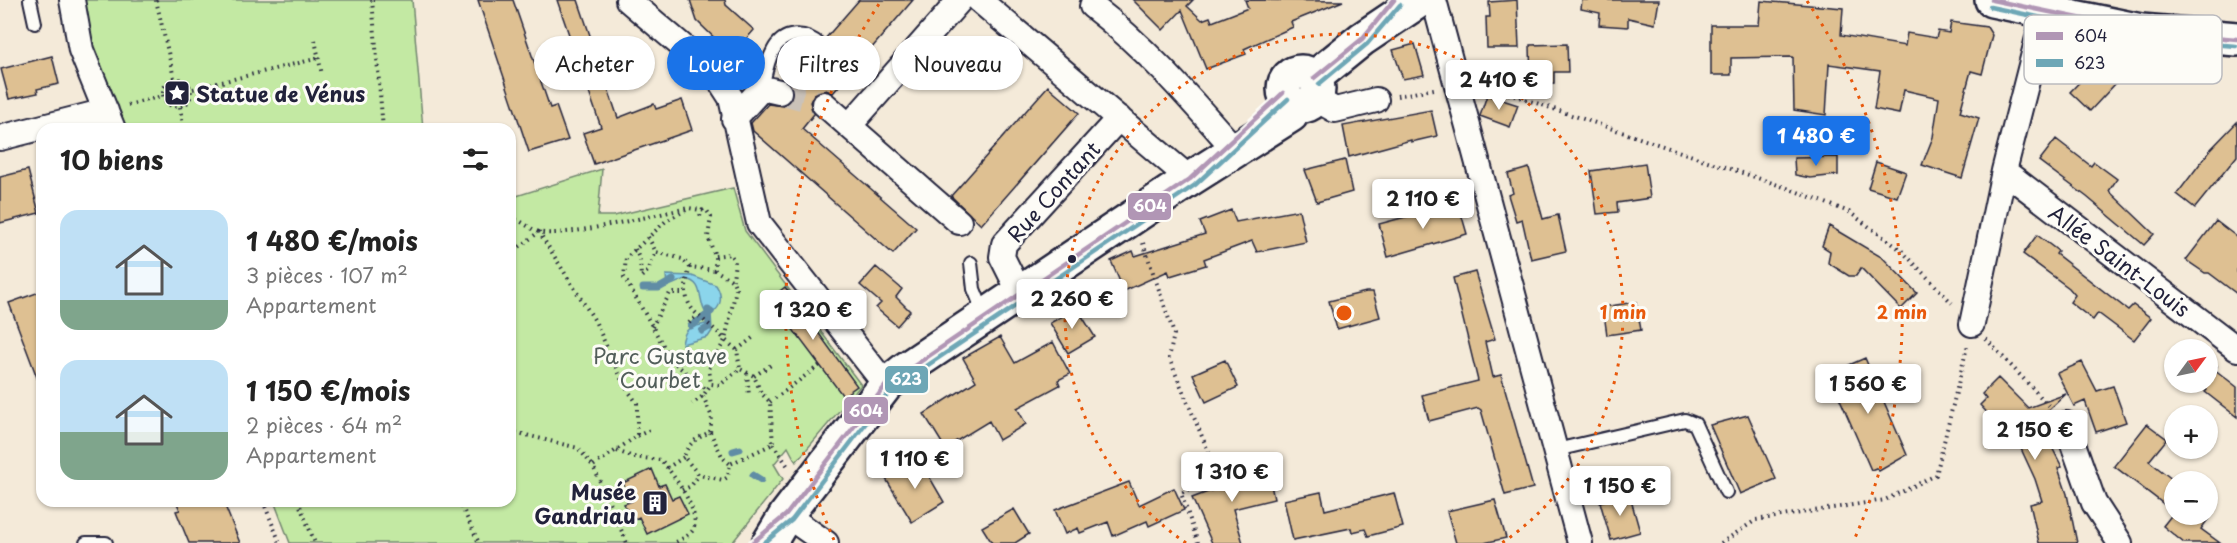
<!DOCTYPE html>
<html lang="fr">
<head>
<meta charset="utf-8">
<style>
	:root { --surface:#fff; --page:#f2f2f2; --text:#222; --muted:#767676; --accent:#1a73e8 }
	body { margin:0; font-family:"Playpen Sans",sans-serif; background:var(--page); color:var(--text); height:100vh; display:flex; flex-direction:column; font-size:22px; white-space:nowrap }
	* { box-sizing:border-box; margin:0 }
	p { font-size:20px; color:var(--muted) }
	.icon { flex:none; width:33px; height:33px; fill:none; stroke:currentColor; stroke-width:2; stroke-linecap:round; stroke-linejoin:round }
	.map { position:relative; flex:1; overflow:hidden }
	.drawer { position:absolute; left:36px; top:123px; width:480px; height:384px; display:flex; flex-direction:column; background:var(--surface); border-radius:18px; box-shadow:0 2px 4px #0004 }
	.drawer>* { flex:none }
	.guide { position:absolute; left:534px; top:36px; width:570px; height:54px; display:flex; gap:12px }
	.needle { width:39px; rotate:57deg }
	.buttons { position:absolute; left:2164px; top:339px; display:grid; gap:12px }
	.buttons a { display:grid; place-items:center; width:54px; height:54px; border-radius:50%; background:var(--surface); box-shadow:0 2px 4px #0004; font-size:30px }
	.price { position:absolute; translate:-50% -51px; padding:0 14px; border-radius:6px; background:#fff; color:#222; font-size:20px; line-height:39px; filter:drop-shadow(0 2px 3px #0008) }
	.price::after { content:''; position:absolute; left:50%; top:36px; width:18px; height:14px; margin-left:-9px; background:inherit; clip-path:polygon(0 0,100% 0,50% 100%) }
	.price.selected { background:var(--accent); color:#fff }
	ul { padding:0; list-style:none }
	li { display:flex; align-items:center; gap:18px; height:150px; padding:0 24px }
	li span { display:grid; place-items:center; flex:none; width:168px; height:120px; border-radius:18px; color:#555 }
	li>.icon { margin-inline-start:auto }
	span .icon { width:72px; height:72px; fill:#fffc; stroke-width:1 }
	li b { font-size:26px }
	h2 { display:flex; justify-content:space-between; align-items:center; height:72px; padding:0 24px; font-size:26px }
	.chip { padding:0 21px; border-radius:27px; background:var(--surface); box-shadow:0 2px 4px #0004; font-size:21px; line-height:54px }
	.chip.selected { background:var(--accent); color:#fff }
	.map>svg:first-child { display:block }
	.green { fill:#c3e9a3; stroke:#72866f; stroke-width:1.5 }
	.water { fill:#8bd5eb; stroke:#618da5; stroke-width:1.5 }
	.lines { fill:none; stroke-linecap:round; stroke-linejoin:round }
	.stream { stroke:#618da5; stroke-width:7 }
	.building { fill:#dec092; stroke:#22223b; stroke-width:1.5 }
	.minor-tunnel { stroke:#cac2b9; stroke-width:24; stroke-dasharray:24 12; stroke-linecap:butt }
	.service-casing { stroke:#22223b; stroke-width:16 }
	.minor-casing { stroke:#22223b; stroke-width:28 }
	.secondary-casing { stroke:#22223b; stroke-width:38 }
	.path { stroke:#22223b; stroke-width:4; stroke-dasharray:1.5 4.5; stroke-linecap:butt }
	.service { stroke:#fdfcf7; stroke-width:12 }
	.minor { stroke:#fdfcf7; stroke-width:24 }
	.secondary { stroke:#fdfcf7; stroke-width:33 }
	.bus-1-casing { stroke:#fdfcf7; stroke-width:9 }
	.bus-2-casing { stroke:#fdfcf7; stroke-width:9 }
	.bus-1 { stroke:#b196b5; stroke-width:4.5 }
	.bus-2 { stroke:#6ea7b6; stroke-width:4.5 }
	.ring { fill:none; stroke:#e8590c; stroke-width:3; stroke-dasharray:3 6 }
	.bus-dot { fill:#22223b; stroke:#fdfcf7; stroke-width:2 }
	.labels { text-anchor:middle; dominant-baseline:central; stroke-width:6; stroke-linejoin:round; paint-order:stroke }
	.poi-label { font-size:21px; font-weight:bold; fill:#22223b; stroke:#fdfcf7; text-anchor:start }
	.street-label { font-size:21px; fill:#22223b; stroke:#fdfcf7 }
	.park-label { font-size:21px; fill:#525e5a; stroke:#fdfcf7 }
	.key { fill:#fdfcf7; stroke:#bbbbbf; stroke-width:1.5 }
	.key-label { font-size:16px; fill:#22223b }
	.centre { fill:#e8590c; stroke:#fdfcf7; stroke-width:3 }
	.ring-label { font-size:18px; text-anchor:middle; font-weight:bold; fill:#e8590c; stroke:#fdfcf7; stroke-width:6; stroke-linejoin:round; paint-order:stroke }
	.line-badge { stroke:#fdfcf7; stroke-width:2 }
	.badge-label { font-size:16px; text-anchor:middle; font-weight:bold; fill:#fff }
</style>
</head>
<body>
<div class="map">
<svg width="2237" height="543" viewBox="0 0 2237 543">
	<rect width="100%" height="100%" fill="#f4ead9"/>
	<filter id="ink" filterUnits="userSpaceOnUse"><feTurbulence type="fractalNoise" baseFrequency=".0167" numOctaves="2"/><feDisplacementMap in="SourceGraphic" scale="12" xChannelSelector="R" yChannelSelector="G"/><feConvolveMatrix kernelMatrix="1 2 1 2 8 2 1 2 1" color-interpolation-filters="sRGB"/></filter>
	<g filter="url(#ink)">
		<path class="green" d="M80 0H412L423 129H125L86 31Z
			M602 169 598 216H614L733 188 745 231 861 385 796 462 788 447 774 464 783 479 732 543H290L274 501H510V198Z"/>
		<path class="water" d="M666 275 692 276 716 285C723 296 722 307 711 314L710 319C695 303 707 283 685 279L667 287Z
			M705 324 712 331 708 337 682 344C685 326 690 328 705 324Z"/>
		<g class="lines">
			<path class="stream" d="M643 288H659L673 280
				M691 326 711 312
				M702 331 709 327 708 310
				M733 451 740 449
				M753 475 761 480"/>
		</g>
		<path class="building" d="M478 0H513L550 108 556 106 568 140 529 152Z
			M557 0H578L618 118 654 104 656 109 682 100 692 130 594 164 583 133 601 127Z
			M690 0H725L726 5 754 30 732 55 697 21Z
			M859 0H913L833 93 826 90 814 94 810 102 814 114 802 129 916 228 893 254 753 131 751 123 768 104 783 106 790 101 793 88 788 81 814 51 819 53 826 50 828 46 825 39Z
			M1133 0H1193L1187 6 1202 20 1210 17 1212 22 1248 8 1245 0 1343 1 1291 22 1293 27 1244 49 1246 54 1206 69 1182 10 1163 30Z
			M1517 0 1519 48H1487L1486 17H1490L1489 2Z
			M1582 0H1659L1655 24 1628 18V27L1599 25 1600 13 1581 9Z
			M1761 1 1843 8 1841 35 1905 46 1907 33 1936 38 1938 31 1949 33 1951 22 1987 27 1992 35 1982 74 1971 71 1960 112 1979 118 1962 178 1922 165 1933 137 1939 98 1904 90 1899 114 1874 109 1880 71 1829 64 1826 115 1794 110 1793 57 1731 58V75H1711V25H1759Z
			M1415 44 1424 75 1403 79 1393 50Z
			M1567 44 1568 72H1554V83L1531 84 1530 45Z
			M52 56 59 84 37 89 38 93 9 99 1 69Z
			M2097 64 2116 83 2090 111 2070 92Z
			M1048 86 1079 113 981 225 951 196Z
			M1487 95 1518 105 1510 127 1480 116Z
			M1431 110 1437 136 1411 142V140L1349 157 1343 126Z
			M2237 122V156L2195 208 2177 194 2211 149Z
			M2056 139 2091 166 2094 162 2117 179 2109 191 2154 234 2144 245 2087 197 2039 161Z
			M1838 157V175L1810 178 1795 175 1794 158Z
			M1345 160 1352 192 1317 202 1305 170Z
			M1876 162 1906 172 1897 197 1868 188Z
			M1645 163 1650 198 1617 203 1618 212 1597 214 1591 171Z
			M1529 168 1543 219 1558 215 1566 251 1531 259 1522 219 1516 221 1508 195 1513 193 1508 174Z
			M28 170 39 213 0 223V177Z
			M1458 203 1467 234 1388 257 1379 224Z
			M1231 210 1236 222 1299 210 1306 242 1257 252 1252 241 1204 259 1206 265 1170 276 1168 271 1124 291 1111 261 1133 251 1135 256 1205 234 1200 222Z
			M2216 221 2237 237V294L2209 273H2205L2186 260Z
			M1829 226 1883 258 1917 293 1901 309 1861 268 1856 276H1849L1828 263 1830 251 1822 246Z
			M2037 235 2058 251 2056 254 2128 310 2133 305 2151 318 2134 340 2098 313 2093 320 2070 302 2075 295 2069 288 2023 254Z
			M876 267 902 289 896 297 910 311 897 326 876 308 881 303 860 285Z
			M1475 272 1495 339 1485 342 1493 377 1501 375 1533 488 1505 495 1481 410 1478 408 1429 421 1422 395 1478 381 1453 278Z
			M785 287 857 386 843 396 770 299Z
			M42 291V380H38L9 303Z
			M1366 292H1373L1380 317 1337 329 1329 301Z
			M1636 302 1641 330 1607 335 1603 307Z
			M1077 308 1095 337 1068 353 1050 323Z
			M1000 337 1015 363 1053 342 1070 374 1058 380 1060 385 1017 408 1026 424 999 440 989 421 945 448 924 414 976 381 963 358Z
			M1865 358 1907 455 1879 471 1876 468 1871 470 1829 374Z
			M1225 360 1238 387 1206 402 1193 374Z
			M2208 360 2217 366 2214 369 2237 387V417L2205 392 2207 390 2198 382H2208Z
			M2082 362 2097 391 2113 386 2126 422 2096 432 2085 401 2074 406 2057 373Z
			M1998 378 2028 408 2066 394 2038 420 2062 467 2058 468 2067 494 2077 543H2039L2030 504 2042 501 2035 479 2010 425 2004 431 1980 405 1986 399 1982 394Z
			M1748 415 1776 479 1740 494 1710 425Z
			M2147 424 2167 439 2149 461 2173 480 2170 483 2175 487V514L2208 512 2211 515 2201 529 2220 543H2184L2163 526 2174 512 2114 466Z
			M919 459 944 502 912 522 886 479Z
			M1267 466 1274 499 1233 509 1243 543H1212L1192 498 1213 490 1210 483Z
			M652 469 659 486 665 484 672 499 679 496 688 514 647 534 639 517 632 521 624 504 632 501 623 483Z
			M1129 482 1139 505 1174 488 1184 510 1149 526 1147 521 1113 536 1108 522 1080 533 1078 528 1065 534 1055 510Z
			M1321 492 1325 510 1394 493 1403 527 1368 536 1365 529 1352 532 1351 528 1293 540 1284 500Z
			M1629 493 1640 532 1611 540 1600 502Z
			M1495 500 1506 538 1484 543H1456L1447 511Z
			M176 501H223L240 543H189L176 511 180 510Z
			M1014 509 1029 534 1015 543H992L982 527Z"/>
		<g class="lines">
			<path class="minor-tunnel" d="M779 92 824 104"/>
			<defs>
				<path id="service" d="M30 0 35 23
					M762 88C765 76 767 62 773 51 783 31 805 31 820 45
					M971 263 974 289 985 316
					M1556 450 1685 420 1695 424 1726 492
					M86 543H106"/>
				<path id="minor" d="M72 0 81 50 113 129
					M628 0 702 63 720 81 731 98 759 223 886 385
					M979 0 1190 179
					M1434 0 1580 543
					M1092 6C1144 46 1186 94 1229 143
					M1316 99 1335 110 1376 100
					M824 104 959 222
					M734 119 762 88 779 92
					M849 126 960 0
					M0 138 106 111
					M2004 171 2237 349
					M1020 293 1002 257 1004 244 1119 118
					M1972 324 2004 171 2040 30 2056 0
					M2066 424 2094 503 2120 543
					M786 515 826 543"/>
				<path id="secondary" d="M1992 0 2141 31 2237 39
					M1284 89a17 17 0 1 1 34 0a17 17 0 1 1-34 0Z
					M1314 78 1362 39 1420 0
					M769 543 786 515 886 385 906 369 1190 179 1291 115 1295 105"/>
			</defs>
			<use href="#service" class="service-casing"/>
			<use href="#minor" class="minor-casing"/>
			<use href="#secondary" class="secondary-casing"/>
			<path class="path" d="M156 0 174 78
				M372 0 383 129
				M315 40 322 75
				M163 93a14 14 0 1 1 28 0a14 14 0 1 1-28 0Z
				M1480 84 1790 189 1849 212 1901 250 1952 303
				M193 89 319 58
				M1397 96 1434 89
				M128 105 162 96
				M180 107 184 129
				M686 210 666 221 626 258 624 277 672 361 707 390
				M700 216 703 209
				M510 218C522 220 528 228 539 232 560 239 661 213 689 208L707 211 711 217 708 237 715 256V270L733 281 736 289 725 340 737 350 740 369 720 385 711 384 703 396 692 404
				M648 237 656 252 682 259 690 267 715 270
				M1143 243 1174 334 1169 358 1219 477 1181 493 1198 543
				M635 249 640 260 641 277 648 271 656 252
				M510 254 539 232 595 321 624 385 637 403V436L593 466 627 543
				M715 256 730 254 735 261 733 280
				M690 267C676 313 701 312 725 340L709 369 711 384
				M689 323 696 316
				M652 327 670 293H685
				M1986 339 2051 408
				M737 350 755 336
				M679 351V368
				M747 373 749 396
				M754 376 771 365
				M703 396 712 417 710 432C697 438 688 443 684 457L699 475 723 480 728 477 730 464 773 444 770 402 761 393 754 376 740 369
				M770 402 820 365
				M510 431 578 448 593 466
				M710 432 723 458 730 464
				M637 436 650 430
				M773 444 789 468
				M617 451 633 457 661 460C672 473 702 512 693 530 689 536 680 540 674 543
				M667 468 684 457
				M682 490 691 486 699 475
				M263 501 280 543
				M298 501 315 543
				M459 501 479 543
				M1721 543 1756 520 1885 500 1936 475 1967 347"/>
			<use href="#service" class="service"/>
			<use href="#minor" class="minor"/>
			<use href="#secondary" class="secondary"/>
			<defs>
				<path id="bus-1" d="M1992 0 2141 31 2237 39
					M1314 78 1362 39 1394 0
					M752 543 786 515 886 385 1190 179 1283 93"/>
				<path id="bus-2" d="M1990 7 2139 38 2236 46
					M1319 84 1367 44 1400 5
					M764 543 792 520 891 390 1195 185 1288 99"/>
			</defs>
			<use href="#bus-1" class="bus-1-casing"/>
			<use href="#bus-2" class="bus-2-casing"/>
			<use href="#bus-1" class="bus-1"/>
			<use href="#bus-2" class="bus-2"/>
		</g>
	</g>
	<g class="ring">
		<path d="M1186 543A279 279 0 1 1 1502 543"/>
		<path d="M834 540A558 558 0 0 1 881 1M1807 1A558 558 0 0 1 1854 540"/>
	</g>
	<defs>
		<symbol id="sight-square" viewBox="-11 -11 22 22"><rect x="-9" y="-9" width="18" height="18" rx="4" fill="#22223b" stroke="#fdfcf7"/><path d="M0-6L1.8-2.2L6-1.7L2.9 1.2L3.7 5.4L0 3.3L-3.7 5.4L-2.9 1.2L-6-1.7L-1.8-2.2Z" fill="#fff"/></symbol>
		<symbol id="building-square" viewBox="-11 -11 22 22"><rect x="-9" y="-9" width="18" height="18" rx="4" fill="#22223b" stroke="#fdfcf7"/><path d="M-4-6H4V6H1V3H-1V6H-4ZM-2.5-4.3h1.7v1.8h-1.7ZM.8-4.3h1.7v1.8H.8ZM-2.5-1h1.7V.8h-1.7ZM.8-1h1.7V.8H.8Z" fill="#fff"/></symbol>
	</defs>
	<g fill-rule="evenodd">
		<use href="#sight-square" x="162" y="78" width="30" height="30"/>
		<use href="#building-square" x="640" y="488" width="30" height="30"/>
	</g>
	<circle class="bus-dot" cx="1072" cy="259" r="5"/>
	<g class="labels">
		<g class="poi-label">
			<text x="196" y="93">Statue de Vénus</text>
			<text x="636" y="491" text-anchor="end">Musée<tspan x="636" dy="24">Gandriau</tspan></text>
		</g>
		<g class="street-label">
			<text transform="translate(1053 191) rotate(-48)">Rue Contant</text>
			<text transform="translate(2120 260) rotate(37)">Allée Saint-Louis</text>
		</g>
		<g class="park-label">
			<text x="660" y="355">Parc Gustave<tspan x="660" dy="24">Courbet</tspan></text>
		</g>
	</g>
	<rect x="2024" y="15" width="198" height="69" rx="9" class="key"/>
	<rect x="2036" y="32" width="27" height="8" fill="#b196b5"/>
	<rect x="2036" y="59" width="27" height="8" fill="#6ea7b6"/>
	<g class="key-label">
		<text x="2074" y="42">604</text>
		<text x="2074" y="69">623</text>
	</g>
	<circle cx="1344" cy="313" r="9" class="centre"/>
	<g class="ring-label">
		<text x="1623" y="319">1 min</text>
		<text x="1902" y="319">2 min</text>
	</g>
	<g class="line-badge">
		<rect x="1127" y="192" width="45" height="29" rx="6" fill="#b196b5"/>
		<rect x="884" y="365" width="45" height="29" rx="6" fill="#6ea7b6"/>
		<rect x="843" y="396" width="46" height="29" rx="6" fill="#b196b5"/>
	</g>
	<g class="badge-label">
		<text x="1150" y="212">604</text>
		<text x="906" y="385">623</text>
		<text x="866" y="417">604</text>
	</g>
</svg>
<div class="buttons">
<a><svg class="needle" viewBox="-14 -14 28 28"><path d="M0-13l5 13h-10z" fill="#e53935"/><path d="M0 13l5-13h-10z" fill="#767676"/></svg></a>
<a>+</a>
<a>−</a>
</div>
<b class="price" style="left:1499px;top:111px">2 410 €</b>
<b class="price selected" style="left:1816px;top:167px">1 480 €</b>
<b class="price" style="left:1423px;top:230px">2 110 €</b>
<b class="price" style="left:1072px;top:330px">2 260 €</b>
<b class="price" style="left:813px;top:341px">1 320 €</b>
<b class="price" style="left:1868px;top:415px">1 560 €</b>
<b class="price" style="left:2035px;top:461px">2 150 €</b>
<b class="price" style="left:915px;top:490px">1 110 €</b>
<b class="price" style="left:1232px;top:503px">1 310 €</b>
<b class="price" style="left:1620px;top:517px">1 150 €</b>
<div class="guide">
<a class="chip">Acheter</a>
<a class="chip selected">Louer</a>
<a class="chip">Filtres</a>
<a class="chip">Nouveau</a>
</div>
<section class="drawer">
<h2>10 biens<svg class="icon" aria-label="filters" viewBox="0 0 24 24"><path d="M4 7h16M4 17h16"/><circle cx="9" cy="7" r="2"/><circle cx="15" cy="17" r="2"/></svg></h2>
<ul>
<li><span style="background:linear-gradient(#bfe0f5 75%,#7fa58c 0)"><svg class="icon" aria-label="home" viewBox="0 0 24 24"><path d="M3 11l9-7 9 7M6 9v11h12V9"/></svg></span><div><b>1 480 €/mois</b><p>3 pièces · 107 m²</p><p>Appartement</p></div></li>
<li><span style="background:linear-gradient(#bfe0f5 60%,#7fa58c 0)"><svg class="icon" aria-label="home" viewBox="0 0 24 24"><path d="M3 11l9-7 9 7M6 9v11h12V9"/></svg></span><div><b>1 150 €/mois</b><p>2 pièces · 64 m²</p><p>Appartement</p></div></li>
</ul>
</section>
</div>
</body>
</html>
